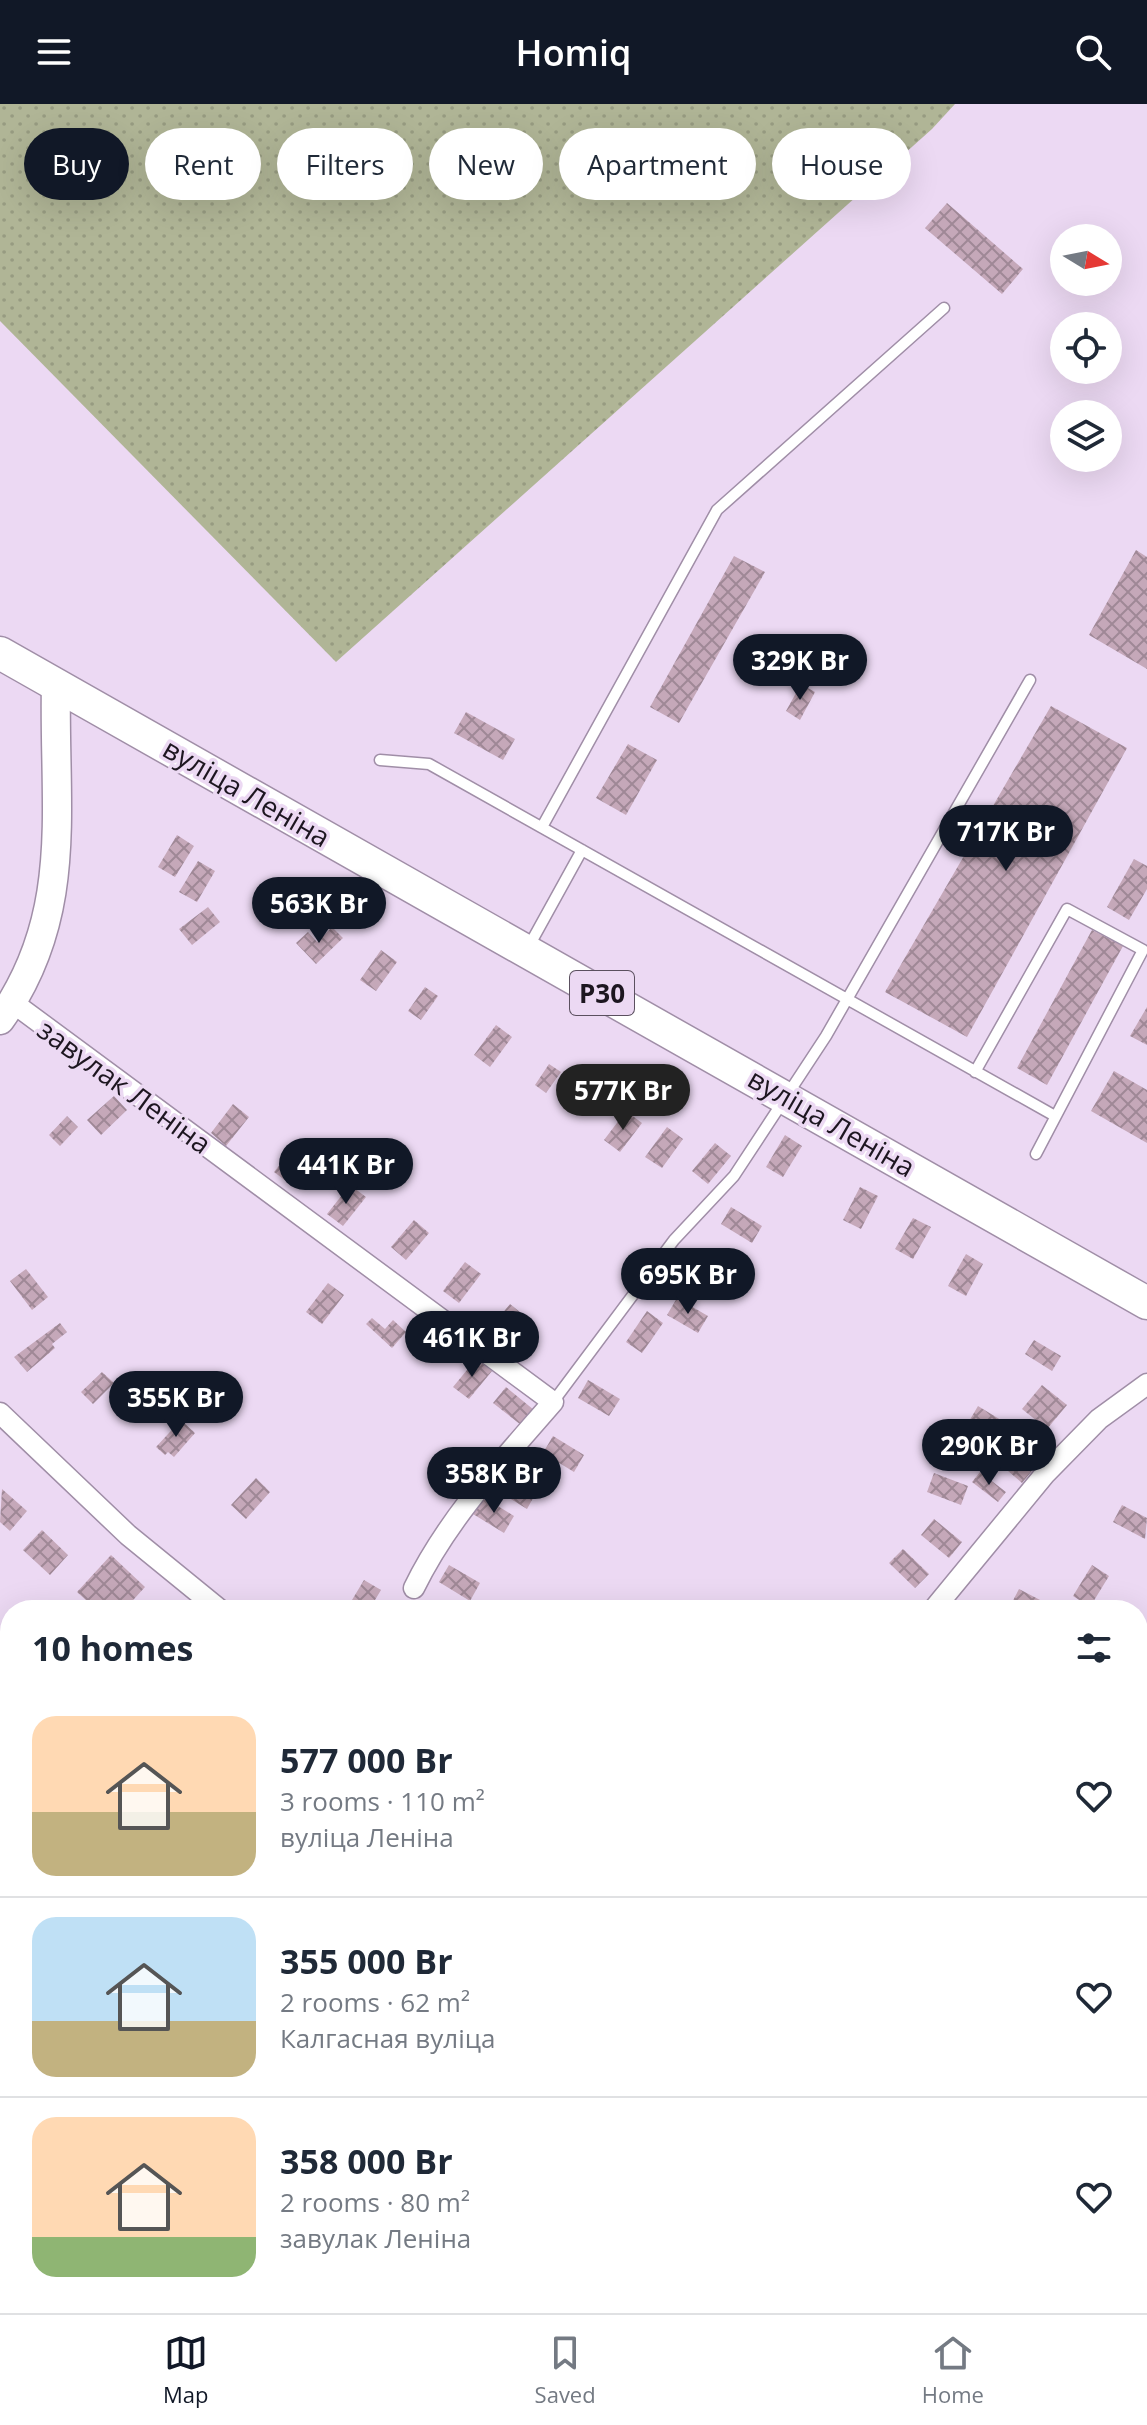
<!DOCTYPE html>
<html lang="en">
<head>
<meta charset="utf-8">
<style>
	:root { --surface:#fff; --page:#f2f2f3; --text:#1f2937; --muted:#747a83; --line:#e0e1e3; --accent:#111827 }
	body { margin:0; font-family:"Open Sans",sans-serif; background:var(--page); color:var(--text); height:100vh; display:flex; flex-direction:column; font-size:30px; white-space:nowrap }
	* { box-sizing:border-box; margin:0 }
	p { font-size:26px; color:var(--muted) }
	.icon { flex:none; width:44px; height:44px; fill:none; stroke:currentColor; stroke-width:2; stroke-linecap:round; stroke-linejoin:round }
	.map { position:relative; flex:1; overflow:hidden }
	.sheet { position:absolute; left:0px; top:1496px; width:1148px; height:714px; display:flex; flex-direction:column; background:var(--surface); border-radius:32px 32px 0 0; box-shadow:0 8px 32px #0002 }
	.sheet>* { flex:none }
	.top-card { position:absolute; left:24px; top:24px; width:1100px; height:72px; display:flex; gap:16px }
	.needle { width:52px; rotate:100deg }
	.fabs { position:absolute; left:1050px; top:120px; display:grid; gap:16px }
	.fabs a { display:grid; place-items:center; width:72px; height:72px; border-radius:50%; background:var(--surface); box-shadow:0 8px 32px #0002; font-size:40px }
	.price { position:absolute; translate:-50% -68px; padding:0 18px; border-radius:28px; background:var(--accent); color:#fff; font-size:26px; line-height:52px; filter:drop-shadow(0 2px 4px #0008) }
	.price::after { content:''; position:absolute; left:50%; top:48px; width:24px; height:18px; margin-left:-12px; background:inherit; clip-path:polygon(0 0,100% 0,50% 100%) }
	.price.current { background:#222; color:#fff }
	ul { padding:0; list-style:none }
	li { display:flex; align-items:center; gap:24px; height:200px; padding:0 32px }
	li+li { border-top:2px solid var(--line) }
	li span { display:grid; place-items:center; flex:none; width:224px; height:160px; border-radius:24px; color:#555 }
	li>.icon { margin-inline-start:auto }
	span .icon { width:96px; height:96px; fill:#fffc; stroke-width:1 }
	li b { font-size:34px }
	h2 { display:flex; justify-content:space-between; align-items:center; height:96px; padding:0 32px; font-size:34px }
	.pill { padding:0 28px; border-radius:36px; background:var(--surface); box-shadow:0 8px 32px #0002; font-size:28px; line-height:72px }
	.pill.current { background:var(--accent); color:#fff }
	header { display:flex; justify-content:space-between; align-items:center; height:104px; padding:0 32px; background:var(--accent); color:#fff; font-size:36px; font-weight:600 }
	.tab-bar { display:flex; justify-content:space-around; align-items:center; height:112px; border-top:2px solid var(--line); background:var(--surface); font-size:22px; color:var(--muted) }
	.tab-bar a { display:grid; justify-items:center; gap:4px }
	.tab-bar .current { color:var(--accent) }
	.map>svg:first-child { display:block }
	.garden { fill:url(#garden-dots) }
	.water { fill:url(#water-ripples) }
	.lines { fill:none; stroke-linecap:round; stroke-linejoin:round }
	.stream { stroke:#91c2c4; stroke-width:5 }
	.building { fill:url(#building-cross-hatch) }
	.lane-casing { stroke:#a08ea7; stroke-width:13 }
	.street-casing { stroke:#a08ea7; stroke-width:23 }
	.secondary-casing { stroke:#a08ea7; stroke-width:31 }
	.primary-casing { stroke:#a08ea7; stroke-width:35 }
	.lane { stroke:#fff; stroke-width:10 }
	.street { stroke:#fff; stroke-width:20 }
	.secondary { stroke:#fff; stroke-width:28 }
	.primary { stroke:#fff; stroke-width:32 }
	.labels { text-anchor:middle; dominant-baseline:central; stroke-width:7; stroke-linejoin:round; paint-order:stroke }
	.shield { fill:#ecd9f3; stroke:#5b505f; stroke-width:2 }
	.shield-label { font-size:26px; font-weight:bold; fill:#1d1620 }
	.street-label { font-size:28px; fill:#1d1620; stroke:#ecd9f3 }
</style>
</head>
<body>
<header><svg class="icon" aria-label="menu" viewBox="0 0 24 24"><path d="M4 6h16M4 12h16M4 18h16"/></svg>Homiq<svg class="icon" aria-label="search" viewBox="0 0 24 24"><circle cx="10" cy="10" r="6"/><path d="M15 15l6 6"/></svg></header>
<div class="map">
<svg width="1147" height="2209" viewBox="0 0 1147 2209">
	<defs>
		<pattern id="garden-dots" width="8" height="8" patternUnits="userSpaceOnUse" patternTransform="scale(2)"><rect width="8" height="8" fill="#b0b596"/><path d="M2 2h.1M6 6h.1" fill="none" stroke="#979b81" stroke-width="1.8" stroke-linecap="round"/></pattern>
		<pattern id="water-ripples" width="26" height="14" patternUnits="userSpaceOnUse" patternTransform="scale(2)"><rect width="26" height="14" fill="#91c2c4"/><path d="M2 4q2-2 4 0t4 0M15 11q2-2 4 0t4 0" fill="none" stroke="#7da6a8"/></pattern>
		<pattern id="building-cross-hatch" width="8" height="8" patternUnits="userSpaceOnUse" patternTransform="scale(2)"><rect width="8" height="8" fill="#c5a8b9"/><path d="M0 0l8 8M0 8l8-8" fill="none" stroke="#9f8896"/></pattern>
	</defs>
	<rect width="100%" height="100%" fill="#ecd9f3"/>
	<path class="garden" d="M0 0H955L932 25 336 558 0 217Z"/>
	<path class="water" d="M10 1872V1986C0 1951 0 1906 10 1872Z
		M144 2200H975L986 2209H151Z"/>
	<g class="lines">
		<path class="stream" d="M0 1718 10 1727"/>
	</g>
	<path class="building" d="M947 99 1023 165 1002 190 925 124Z
		M1136 446 1147 453V565L1089 531Z
		M734 452 765 468 679 619 650 603Z
		M801 580 815 588 800 616 786 607Z
		M1051 602 1127 644 967 933 885 888Z
		M466 608 515 635 503 656 454 629Z
		M628 640 657 656 626 711 596 694Z
		M177 731 194 742 175 773 158 763Z
		M1134 755 1147 762V785L1129 816 1107 803Z
		M198 757 215 767 197 798 179 788Z
		M208 803 220 818 192 841 179 825Z
		M332 823 343 834 316 860 296 839 308 828 317 838Z
		M1092 826 1123 842 1047 981 1017 964Z
		M381 846 397 858 376 887 360 876Z
		M425 883 438 892 421 916 408 907Z
		M1147 903V941L1130 932Z
		M496 921 512 933 490 963 474 951Z
		M549 960 561 968 546 989 535 981Z
		M1114 967 1147 986V1039L1091 1007Z
		M588 971 603 981 586 1007 571 998Z
		M114 992 127 1006 101 1031 87 1016Z
		M233 1000 249 1013 226 1042 211 1029Z
		M626 1007 642 1019 620 1048 604 1036Z
		M67 1012 78 1023 60 1042 49 1031Z
		M667 1023 683 1035 662 1064 645 1053Z
		M785 1031 802 1042 783 1073 766 1063Z
		M297 1039 313 1051 290 1080 274 1068Z
		M715 1039 731 1052 708 1080 692 1067Z
		M350 1081 366 1093 343 1122 327 1110Z
		M860 1083 878 1092 861 1125 843 1116Z
		M731 1103 762 1122 752 1139 721 1120Z
		M913 1114 931 1123 913 1155 895 1145Z
		M414 1116 429 1129 406 1156 391 1143Z
		M700 1147 731 1165 720 1182 689 1164Z
		M966 1150 983 1160 966 1192 948 1182Z
		M465 1158 481 1170 459 1199 443 1187Z
		M26 1165 48 1193 32 1206 10 1177Z
		M328 1179 344 1191 322 1220 306 1208Z
		M677 1194 708 1212 698 1229 667 1211Z
		M510 1200 526 1213 502 1241 487 1228Z
		M647 1207 663 1219 642 1249 626 1238Z
		M372 1214 385 1225 393 1216 406 1228 392 1244 366 1220Z
		M60 1219 67 1228 52 1240 55 1244 27 1268 14 1253Z
		M432 1226 443 1234 427 1254 416 1246Z
		M1034 1236 1061 1252 1052 1267 1025 1250Z
		M476 1255 492 1267 469 1295 453 1283Z
		M102 1268 114 1279 93 1300 81 1288Z
		M588 1276 620 1295 609 1312 578 1294Z
		M1042 1281 1067 1301 1047 1325 1022 1305Z
		M506 1283 534 1306 521 1321 493 1299Z
		M978 1302 1009 1321 999 1338 968 1319Z
		M181 1316 195 1329 174 1353 168 1348 165 1351 156 1343Z
		M553 1332 584 1351 574 1368 543 1349Z
		M1007 1340 1035 1363 1022 1379 994 1355Z
		M980 1368 1006 1388 998 1398 972 1378Z
		M506 1369 537 1387 527 1405 496 1386Z
		M934 1369 968 1382 961 1401 927 1388Z
		M256 1374 270 1388 246 1415 231 1401Z
		M2 1385 27 1407 10 1427 0 1418Z
		M483 1393 514 1412 504 1429 473 1410Z
		M1122 1401 1147 1414 1145 1435 1113 1418Z
		M934 1415 962 1438 949 1454 921 1431Z
		M42 1426 68 1451 50 1471 23 1446Z
		M903 1445 929 1470 915 1484 889 1459Z
		M111 1451 145 1483 124 1506H97L77 1488Z
		M449 1461 480 1479 470 1497 439 1478Z
		M1092 1461 1109 1472 1090 1503 1073 1492Z
		M364 1476 381 1486 369 1506H346Z
		M1019 1485 1042 1497 1037 1506H1008Z
		M1143 1884 1147 1888V1913L1138 1906V1891Z"/>
	<g class="lines">
		<defs>
			<path id="lane" d="M380 656 429 660 1055 1012
				M542 723 717 406 944 204
				M529 842 582 746
				M975 968 1067 805 1143 846 1036 1050
				M553 1298 674 1136 734 1072 826 932 1030 576"/>
			<path id="street" d="M12 898 553 1298C502 1357 448 1414 414 1484
				M0 1309 128 1431 220 1506
				M933 1506 1045 1370 1099 1315 1147 1280
				M1138 1852 1147 1844
				M1119 2200 1129 2209"/>
			<path id="secondary" d="M0 916C76 809 53 702 56 580"/>
			<path id="primary" d="M0 549 1147 1199"/>
		</defs>
		<use href="#lane" class="lane-casing"/>
		<use href="#street" class="street-casing"/>
		<use href="#secondary" class="secondary-casing"/>
		<use href="#primary" class="primary-casing"/>
		<use href="#lane" class="lane"/>
		<use href="#street" class="street"/>
		<use href="#secondary" class="secondary"/>
		<use href="#primary" class="primary"/>
	</g>
	<g class="labels">
		<rect class="shield" x="570" y="867" width="64" height="44" rx="6"/>
		<g class="shield-label">
			<text x="602" y="889">Р30</text>
		</g>
		<g class="street-label">
			<text transform="translate(247 688) rotate(30)">вуліца Леніна</text>
			<text transform="translate(125 982) rotate(36)">завулак Леніна</text>
			<text transform="translate(832 1018) rotate(30)">вуліца Леніна</text>
		</g>
	</g>
</svg>
<div class="fabs">
<a><svg class="needle" viewBox="-14 -14 28 28"><path d="M0-13l5 13h-10z" fill="#e53935"/><path d="M0 13l5-13h-10z" fill="#747a83"/></svg></a>
<a><svg class="icon" aria-label="locate" viewBox="0 0 24 24"><circle cx="12" cy="12" r="6"/><path d="M12 2v4M12 18v4M2 12h4M18 12h4"/></svg></a>
<a><svg class="icon" aria-label="layers" viewBox="0 0 24 24"><path d="M12 4l9 5-9 5-9-5zM3 14l9 5 9-5"/></svg></a>
</div>
<b class="price" style="left:800px;top:598px">329K Br</b>
<b class="price" style="left:1006px;top:769px">717K Br</b>
<b class="price" style="left:319px;top:841px">563K Br</b>
<b class="price current" style="left:623px;top:1028px">577K Br</b>
<b class="price" style="left:346px;top:1102px">441K Br</b>
<b class="price" style="left:688px;top:1212px">695K Br</b>
<b class="price" style="left:472px;top:1275px">461K Br</b>
<b class="price" style="left:176px;top:1335px">355K Br</b>
<b class="price" style="left:989px;top:1383px">290K Br</b>
<b class="price" style="left:494px;top:1411px">358K Br</b>
<div class="top-card">
<a class="pill current">Buy</a>
<a class="pill">Rent</a>
<a class="pill">Filters</a>
<a class="pill">New</a>
<a class="pill">Apartment</a>
<a class="pill">House</a>
</div>
<section class="sheet">
<h2>10 homes<svg class="icon" aria-label="filters" viewBox="0 0 24 24"><path d="M4 7h16M4 17h16"/><circle cx="9" cy="7" r="2"/><circle cx="15" cy="17" r="2"/></svg></h2>
<ul>
<li><span style="background:linear-gradient(#ffd9b3 60%,#c2b280 0)"><svg class="icon" aria-label="home" viewBox="0 0 24 24"><path d="M3 11l9-7 9 7M6 9v11h12V9"/></svg></span><div><b>577 000 Br</b><p>3 rooms · 110 m²</p><p>вуліца Леніна</p></div><svg class="icon" aria-label="heart" viewBox="0 0 24 24"><path d="M12 20l-8-8c-3-5 5-10 8-4 3-6 11-1 8 4z"/></svg></li>
<li><span style="background:linear-gradient(#bfe0f5 65%,#c2b280 0)"><svg class="icon" aria-label="home" viewBox="0 0 24 24"><path d="M3 11l9-7 9 7M6 9v11h12V9"/></svg></span><div><b>355 000 Br</b><p>2 rooms · 62 m²</p><p>Калгасная вуліца</p></div><svg class="icon" aria-label="heart" viewBox="0 0 24 24"><path d="M12 20l-8-8c-3-5 5-10 8-4 3-6 11-1 8 4z"/></svg></li>
<li><span style="background:linear-gradient(#ffd9b3 75%,#8fb573 0)"><svg class="icon" aria-label="home" viewBox="0 0 24 24"><path d="M3 11l9-7 9 7M6 9v11h12V9"/></svg></span><div><b>358 000 Br</b><p>2 rooms · 80 m²</p><p>завулак Леніна</p></div><svg class="icon" aria-label="heart" viewBox="0 0 24 24"><path d="M12 20l-8-8c-3-5 5-10 8-4 3-6 11-1 8 4z"/></svg></li>
</ul>
</section>
</div>
<nav class="tab-bar">
<a class="current"><svg class="icon" aria-label="map" viewBox="0 0 24 24"><path d="M3 6l6-2 6 2 6-2v14l-6 2-6-2-6 2zM9 4v14M15 6v14"/></svg>Map</a>
<a><svg class="icon" aria-label="saved" viewBox="0 0 24 24"><path d="M7 4h10v16l-5-4-5 4z"/></svg>Saved</a>
<a><svg class="icon" aria-label="home" viewBox="0 0 24 24"><path d="M3 11l9-7 9 7M6 9v11h12V9"/></svg>Home</a>
</nav>
</body>
</html>
